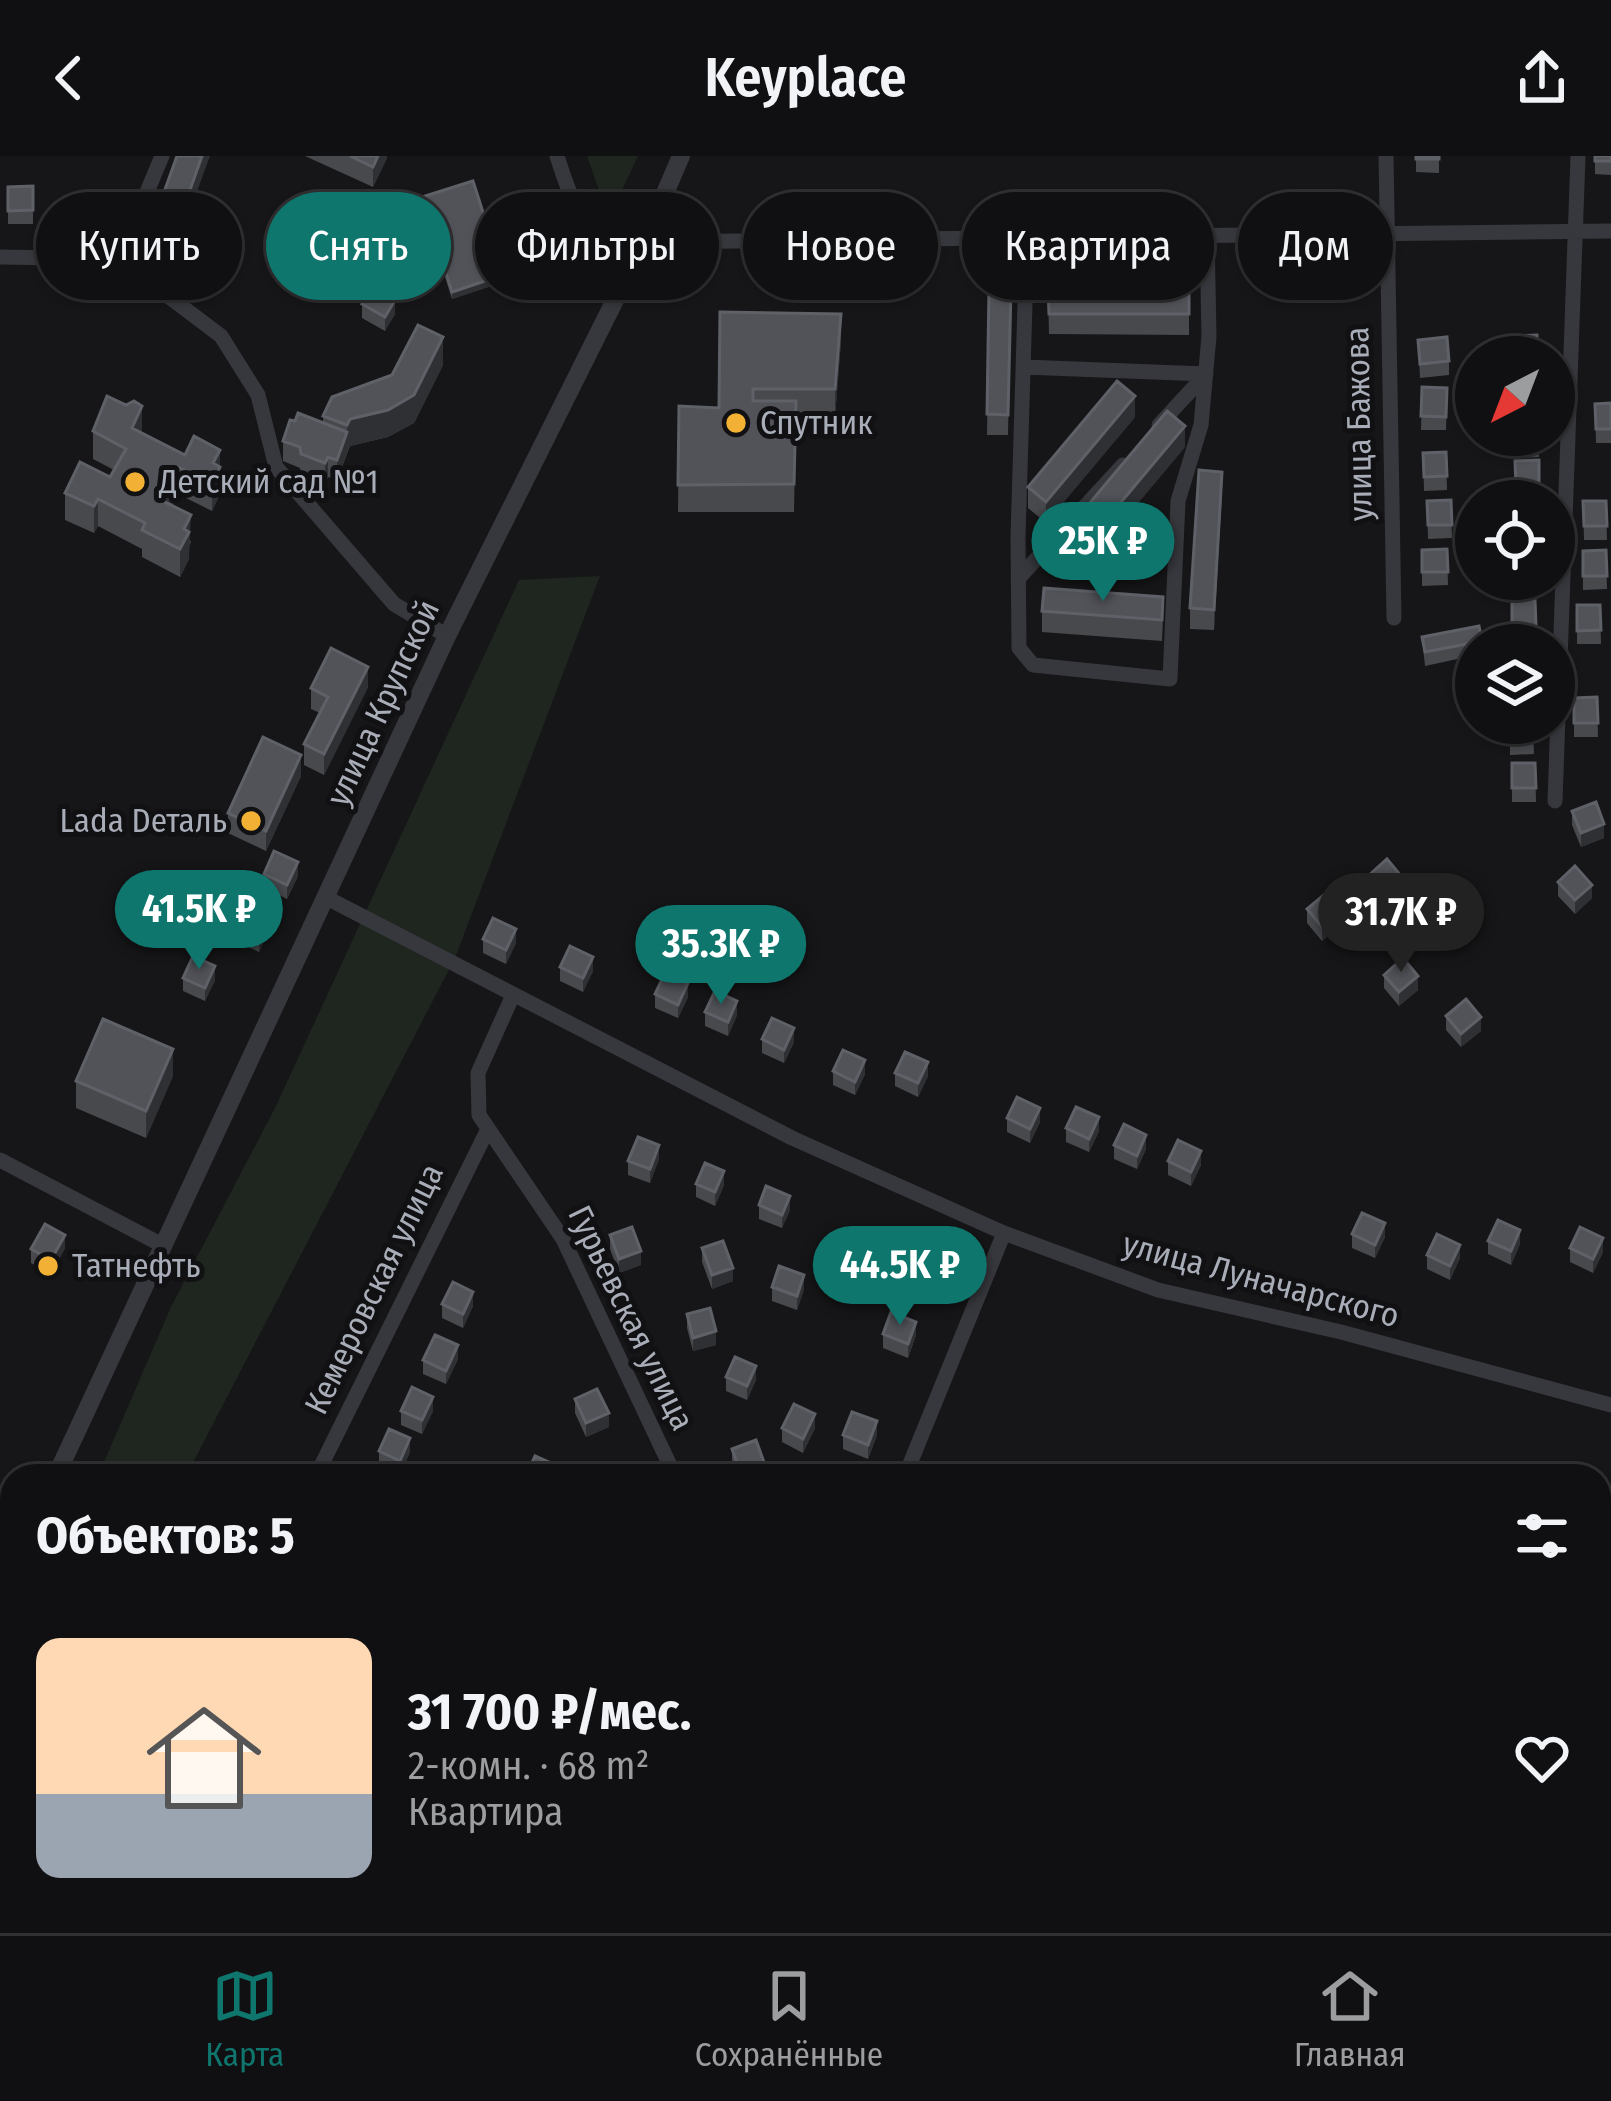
<!DOCTYPE html>
<html lang="ru">
<head>
<meta charset="utf-8">
<style>
	:root { --surface:#101012; --page:#19191b; --text:#f1f3f6; --muted:#9c9d9f; --line:#303032; --accent:#0f766e }
	body { margin:0; font-family:"Fira Sans Condensed",sans-serif; background:var(--page); color:var(--text); height:100vh; display:flex; flex-direction:column; font-size:45px; white-space:nowrap }
	* { box-sizing:border-box; margin:0 }
	p { font-size:39px; color:var(--muted) }
	.icon { flex:none; width:66px; height:66px; fill:none; stroke:currentColor; stroke-width:2; stroke-linecap:round; stroke-linejoin:round }
	.map { position:relative; flex:1; overflow:hidden }
	.drawer { position:absolute; left:0px; top:1308px; width:1611px; height:471px; display:flex; flex-direction:column; background:var(--surface); border-radius:36px 36px 0 0; box-shadow:0 3px 9px #0004,0 0 0 3px var(--line) }
	.drawer>* { flex:none }
	.guide { position:absolute; left:36px; top:36px; width:1539px; height:108px; display:flex; gap:24px }
	.needle { width:78px; rotate:222deg }
	.buttons { position:absolute; left:1455px; top:180px; display:grid; gap:24px }
	.buttons a { display:grid; place-items:center; width:120px; height:120px; border-radius:50%; background:var(--surface); box-shadow:0 3px 9px #0004,0 0 0 3px var(--line); font-size:60px }
	.price { position:absolute; translate:-50% -102px; padding:0 27px; border-radius:42px; background:var(--accent); color:#fff; font-size:39px; line-height:78px; filter:drop-shadow(0 3px 6px #0008) }
	.price::after { content:''; position:absolute; left:50%; top:72px; width:36px; height:27px; margin-left:-18px; background:inherit; clip-path:polygon(0 0,100% 0,50% 100%) }
	.price.on { background:#222; color:#fff }
	ul { padding:0; list-style:none }
	li { display:flex; align-items:center; gap:36px; height:300px; padding:0 36px }
	li+li { border-top:3px solid var(--line) }
	li span { display:grid; place-items:center; flex:none; width:336px; height:240px; border-radius:24px; color:#555 }
	li>.icon { margin-inline-start:auto }
	span .icon { width:144px; height:144px; fill:#fffc; stroke-width:1 }
	li b { font-size:51px }
	h2 { display:flex; justify-content:space-between; align-items:center; height:144px; padding:0 36px; font-size:51px }
	.tag { padding:0 42px; border-radius:54px; background:var(--surface); box-shadow:0 3px 9px #0004,0 0 0 3px var(--line); font-size:42px; line-height:108px }
	.tag.on { background:var(--accent); color:#fff }
	header { display:flex; justify-content:space-between; align-items:center; height:156px; padding:0 36px; background:var(--surface); font-size:54px; font-weight:600 }
	.tabs { display:flex; justify-content:space-around; align-items:center; height:168px; border-top:3px solid var(--line); background:var(--surface); font-size:33px; color:var(--muted) }
	.tabs a { display:grid; justify-items:center; gap:6px }
	.tabs .on { color:var(--accent) }
	.map>svg:first-child { display:block }
	.green { fill:#1e261f }
	.lines { fill:none; stroke-linecap:round; stroke-linejoin:round }
	.minor { stroke:#37383d; stroke-width:15 }
	.tertiary { stroke:#37383d; stroke-width:18 }
	.wall { fill:#47494d }
	.shaded-wall { fill:#2f3033 }
	.building { fill:#525359; stroke:#5f6168; stroke-width:3 }
	.poi-dot { fill:#f2b134; stroke:#111113; stroke-width:4.5 }
	.labels { text-anchor:middle; dominant-baseline:central; stroke-width:10; stroke-linejoin:round; paint-order:stroke }
	.poi-label { font-size:33px; fill:#a8adb8; stroke:#111113; text-anchor:start }
	.street-label { font-size:33px; fill:#a8adb8; stroke:#111113 }
</style>
</head>
<body>
<header><svg class="icon" aria-label="back" viewBox="0 0 24 24"><path d="M15 5l-7 7 7 7"/></svg>Keyplace<svg class="icon" aria-label="share" viewBox="0 0 24 24"><path d="M12 15V3M7 8l5-5 5 5M5 13v7h14v-7"/></svg></header>
<div class="map">
<svg width="1611" height="1777" viewBox="0 0 1611 1777">
	<rect width="100%" height="100%" fill="#161618"/>
	<path class="green" d="M587 0H638L622 34 601 40Z
		M600 420 455 802 186 1320H98L171 1151 275 952 519 424Z"/>
	<g class="lines">
		<path class="minor" d="M557 0C575 57 582 72 644 86L1611 75
			M1386 0 1394 462
			M1027 81 1018 381 1019 492 1033 509 1170 523 1178 345 1201 269 1209 180 1207 79
			M0 101 119 103 162 0
			M119 103 221 180 258 239 276 311 394 448 447 480
			M1023 211 1206 218
			M1159 269 1206 218
			M1018 423 1123 309
			M1555 645 1578 0
			M325 741 792 982 1004 1077 1158 1134 1341 1176 1611 1249
			M513 839 478 917 479 959 563 1083 675 1320
			M0 1004 164 1090
			M316 1320 488 973
			M905 1320 1004 1077
			M1599 1694 1611 1665
			M724 1777 728 1767
			M1566 1777 1570 1767"/>
		<path class="tertiary" d="M56 1320 447 480 644 86 681 0
			M0 1444 12 1417"/>
	</g>
	<path class="wall" d="M305 0H387V2L373 31Z
		M1416 0H1439V17L1416 16Z
		M1595 0H1611V19L1595 18Z
		M33 30V68H8V31Z
		M422 41 503 126 452 143 422 48Z
		M192 50 196 73 188 97 154 85V64Z
		M989 132H1011L1008 279H987Z
		M1048 135 1189 136V179L1049 178Z
		M362 148 395 158 385 175 362 162Z
		M1418 184 1449 205V219L1420 222Z
		M841 185 835 261H796L794 356H678L679 250 719 252Z
		M443 209 414 267 388 281 350 290 337 324 328 321 325 328 301 319 300 312 283 305V285L295 265 323 267V260Z
		M1422 231 1447 232 1446 274H1421Z
		M1611 247V287H1596L1595 248Z
		M1135 261 1046 367 1028 352V331Z
		M93 275 142 277 185 299 220 294V338L212 355 178 338 172 349 191 386 189 390V403L180 421 142 401V393L98 370 94 377 65 364V337L110 321 114 314 93 303Z
		M1515 279H1539V301L1516 302Z
		M1185 291 1096 397 1078 381V361Z
		M1446 296 1447 334 1424 335 1423 297Z
		M1539 304V343L1516 344 1515 305Z
		M1222 336 1214 474 1190 473V452Z
		M1451 344 1452 382 1428 383 1427 345Z
		M1583 345H1606L1607 384H1584Z
		M1447 393 1448 429 1422 430V394Z
		M1606 394 1607 433 1583 434V395Z
		M1512 444H1535L1536 483H1512Z
		M1577 449H1600L1601 488H1577Z
		M1042 455 1163 462 1162 485 1042 476Z
		M1422 481 1482 485V489H1476V499L1425 510Z
		M368 531 324 619 304 609V588L320 557 311 553V532Z
		M1597 541 1598 581H1574V542Z
		M1510 567H1533L1534 598 1510 599Z
		M1512 607H1535L1536 646H1512Z
		M301 620 266 695 228 677V657Z
		M1572 655 1604 682 1581 691 1572 669Z
		M264 718 298 720 287 743 264 732Z
		M1368 720 1402 735 1383 751 1368 733Z
		M1558 726 1592 742 1575 758 1558 740Z
		M1307 753 1341 769 1322 785 1307 767Z
		M233 770 269 774 259 796 233 784Z
		M483 783 516 787 506 808 483 797Z
		M560 811 593 815 583 836 560 825Z
		M1384 819 1418 834 1399 850 1384 832Z
		M183 822 215 824 205 845 183 835Z
		M655 838 688 841 678 862 655 852Z
		M705 856 737 859 728 880 705 870Z
		M1446 860 1481 875 1461 891 1446 874Z
		M762 883 794 886 784 907 762 897Z
		M833 915 865 918 855 939 833 929Z
		M895 917 928 920 918 941 895 930Z
		M173 920 146 982 76 952V925Z
		M1007 962 1040 966 1030 987 1007 976Z
		M1066 972 1099 975 1089 996 1066 986Z
		M1114 989 1146 993 1137 1013 1114 1003Z
		M659 1003 650 1027 628 1019V1005Z
		M1168 1005 1201 1009 1191 1030 1168 1019Z
		M696 1028 724 1029 715 1050 696 1041Z
		M759 1049 790 1054 782 1072 759 1063Z
		M1352 1078 1385 1081 1375 1102 1352 1092Z
		M610 1079 641 1109 619 1117 610 1093Z
		M1488 1085 1520 1088 1511 1109 1488 1098Z
		M65 1092 51 1118 31 1107V1093Z
		M702 1092 733 1125 712 1133 702 1106Z
		M1570 1092 1603 1096 1593 1117 1570 1106Z
		M1427 1099 1460 1102 1450 1124 1427 1113Z
		M772 1131 804 1133 797 1154 772 1145Z
		M442 1148 473 1150 463 1172 442 1162Z
		M687 1158 716 1189 693 1195 687 1172Z
		M883 1178 916 1179 908 1202 883 1192Z
		M458 1203 446 1228 423 1218V1204Z
		M726 1221 756 1224 747 1244 726 1235Z
		M575 1243 609 1271 586 1281 575 1257Z
		M401 1255H433L422 1278 401 1269Z
		M782 1272H815L803 1297 782 1286Z
		M843 1279H877L868 1303 843 1293Z
		M732 1293 765 1320H737L732 1307Z
		M379 1295 410 1296 400 1319 379 1309Z
		M475 1767H536L475 1774Z"/>
	<path class="shaded-wall" d="M202 0H210L185 68V48Z
		M378 0H387V2L373 31V11Z
		M196 52V73L188 97V77Z
		M503 119V126L452 143V136Z
		M395 144V158L385 175V161Z
		M841 158V185L835 261V233Z
		M443 181V209L414 267 388 281 350 290 347 297V269L350 263Z
		M1135 240V261L1046 367V346Z
		M142 250V277L132 272Z
		M1185 270V291L1096 397V376Z
		M347 276V297L337 324V304Z
		M220 294V338L212 355 213 307Z
		M328 301V321L325 328V307Z
		M178 311V338L161 371V344Z
		M1222 316V336L1214 474V454Z
		M98 343V370L94 377V350Z
		M191 359 189 403 180 421V393L184 373Z
		M368 511V531L324 619V598Z
		M301 599V620L266 695V675Z
		M1604 668V682L1581 691V677Z
		M298 706V720L287 743V729Z
		M1402 721V735L1383 751V737Z
		M1592 729V742L1575 758V744Z
		M1341 755V769L1322 785V771Z
		M269 760V774L259 796V783Z
		M516 773V787L506 808V794Z
		M593 801V815L583 836V822Z
		M215 810V824L205 845V832Z
		M1418 820V834L1399 850V836Z
		M688 827V841L678 862V849Z
		M737 845V859L728 880V866Z
		M1481 861V875L1461 891V878Z
		M794 872V886L784 907V894Z
		M173 893V920L146 982V955Z
		M865 904V918L855 939V926Z
		M928 906V920L918 941V927Z
		M1040 952V966L1030 987V973Z
		M1099 961V975L1089 996V983Z
		M1146 979V993L1137 1013V1000Z
		M659 989V1003L650 1027V1013Z
		M1201 995V1009L1191 1030V1016Z
		M724 1015V1029L715 1050V1036Z
		M790 1040V1054L782 1072V1059Z
		M1385 1067V1081L1375 1102V1089Z
		M1520 1074V1088L1511 1109V1095Z
		M65 1079V1092L51 1118V1104Z
		M1603 1082V1096L1593 1117V1103Z
		M1460 1089V1102L1450 1124V1110Z
		M641 1095V1109L619 1117V1103Z
		M733 1112V1125L712 1133V1119Z
		M804 1119V1133L797 1154V1140Z
		M473 1136V1150L463 1172V1158Z
		M916 1166V1179L908 1202V1188Z
		M716 1175V1189L693 1195V1182Z
		M458 1189V1203L446 1228V1215Z
		M756 1210V1224L747 1244V1230Z
		M433 1241V1255L422 1278V1264Z
		M609 1257V1271L586 1281V1267Z
		M815 1258V1272L803 1297V1283Z
		M877 1265V1279L868 1303V1289Z
		M410 1282V1296L400 1319V1305Z
		M765 1309V1320H741V1318Z"/>
	<path class="building" d="M177 0H202L185 48 196 52 188 77 154 64Z
		M350 0H378L373 11Z
		M1416 0H1439V3H1416Z
		M1595 0H1611V5H1595Z
		M473 25 503 119 452 136 422 41Z
		M33 30V54L8 55V31Z
		M372 131 395 144 385 161 362 148Z
		M989 132H1011L1008 259 987 258Z
		M1048 135 1189 136V158H1049Z
		M720 156 841 158 835 233H753V245H796L794 328 678 329 679 250 719 252Z
		M418 169 443 181 414 239 388 254 350 263 347 269 323 260 332 241 392 219Z
		M1537 179V201H1514L1513 180Z
		M1447 181 1449 205 1420 208 1418 184Z
		M1117 225 1135 240 1046 346 1028 331Z
		M1422 231 1447 232 1446 261 1421 260Z
		M107 240 126 249 134 245 142 250 132 272 185 299 194 280 220 294 213 307 220 311 212 328 178 311 161 344 191 359 184 373 189 376 180 393 142 374 145 367 98 343 94 350 65 337 80 306 110 321 126 293 93 275Z
		M1611 247V273H1596L1595 248Z
		M1167 255 1185 270 1096 376 1078 361Z
		M298 257 347 276 337 304 328 301 325 307 301 298 300 291 283 285 290 264 295 265Z
		M1516 279H1539V288H1516Z
		M1446 296 1447 320 1424 321 1423 297Z
		M1539 304V330H1516L1515 305Z
		M1199 314 1222 316 1214 454 1190 452Z
		M1451 344 1452 369H1428L1427 345Z
		M1583 345H1606L1607 370H1584Z
		M1447 393 1448 416H1422V394Z
		M1606 394 1607 420H1583V395Z
		M1044 432 1163 441 1162 464 1042 455Z
		M1512 444H1535L1536 469 1512 470Z
		M1577 449H1600L1601 474 1577 475Z
		M1479 470 1482 485 1425 496 1422 481Z
		M331 492 368 511 324 598 304 588 328 541 311 532Z
		M1597 541 1598 567H1574V542Z
		M1510 567H1533L1534 585H1510Z
		M263 581 301 599 266 675 228 657Z
		M1512 607H1535L1536 632H1512Z
		M1596 646 1604 668 1581 677 1572 655Z
		M274 695 298 706 287 729 264 718Z
		M1387 703 1402 721 1383 737 1368 720Z
		M1575 710 1592 729 1575 744 1558 726Z
		M1326 737 1341 755 1322 771 1307 753Z
		M244 748 269 760 259 783 233 770Z
		M493 762 516 773 506 794 483 783Z
		M570 790 593 801 583 822 560 811Z
		M193 800 215 810 205 832 183 822Z
		M1403 802 1418 820 1399 836 1384 819Z
		M665 817 688 827 678 849 655 838Z
		M715 835 737 845 728 866 705 856Z
		M1466 843 1481 861 1461 878 1446 860Z
		M772 862 794 872 784 894 762 883Z
		M103 863 173 893 146 955 76 925Z
		M843 894 865 904 855 926 833 915Z
		M905 896 928 906 918 927 895 917Z
		M1017 941 1040 952 1030 973 1007 962Z
		M1076 951 1099 961 1089 983 1066 972Z
		M1124 968 1146 979 1137 1000 1114 989Z
		M638 981 659 989 650 1013 628 1005Z
		M1178 984 1201 995 1191 1016 1168 1005Z
		M705 1007 724 1015 715 1036 696 1028Z
		M766 1030 790 1040 782 1059 759 1049Z
		M1362 1057 1385 1067 1375 1089 1352 1078Z
		M1498 1064 1520 1074 1511 1095 1488 1085Z
		M45 1068 65 1079 51 1104 31 1093Z
		M632 1071 641 1095 619 1103 610 1079Z
		M1580 1071 1603 1082 1593 1103 1570 1092Z
		M1437 1078 1460 1089 1450 1110 1427 1099Z
		M723 1085 733 1112 712 1119 702 1092Z
		M779 1110 804 1119 797 1140 772 1131Z
		M453 1126 473 1136 463 1158 442 1148Z
		M710 1152 716 1175 693 1182 687 1158Z
		M891 1156 916 1166 908 1188 883 1178Z
		M435 1179 458 1189 446 1215 423 1204Z
		M735 1201 756 1210 747 1230 726 1221Z
		M412 1231 433 1241 422 1264 401 1255Z
		M597 1233 609 1257 586 1267 575 1243Z
		M794 1248 815 1258 803 1283 782 1272Z
		M852 1256 877 1265 868 1289 843 1279Z
		M389 1273 410 1282 400 1305 379 1295Z
		M756 1284 765 1309 741 1318 732 1293Z
		M535 1300 558 1310 554 1320H526Z"/>
	<g class="poi-dot">
		<circle cx="736" cy="267" r="12"/>
		<circle cx="135" cy="326" r="12"/>
		<circle cx="251" cy="665" r="12"/>
		<circle cx="48" cy="1110" r="12"/>
	</g>
	<g class="labels">
		<g class="poi-label">
			<text x="760" y="267">Спутник</text>
			<text x="159" y="326">Детский сад №1</text>
			<text x="227" y="665" text-anchor="end">Lada Dеталь</text>
			<text x="72" y="1110">Татнефть</text>
		</g>
		<g class="street-label">
			<text transform="translate(1359 268) rotate(-91)">улица Бажова</text>
			<text transform="translate(383 547) rotate(-65)">улица Крупской</text>
			<text transform="translate(1261 1124) rotate(15)">улица Луначарского</text>
			<text transform="translate(374 1133) rotate(-64)">Кемеровская улица</text>
			<text transform="translate(631 1162) rotate(64)">Гурьевская улица</text>
		</g>
	</g>
</svg>
<div class="buttons">
<a><svg class="needle" viewBox="-14 -14 28 28"><path d="M0-13l5 13h-10z" fill="#e53935"/><path d="M0 13l5-13h-10z" fill="#9c9d9f"/></svg></a>
<a><svg class="icon" aria-label="locate" viewBox="0 0 24 24"><circle cx="12" cy="12" r="6"/><path d="M12 2v4M12 18v4M2 12h4M18 12h4"/></svg></a>
<a><svg class="icon" aria-label="layers" viewBox="0 0 24 24"><path d="M12 4l9 5-9 5-9-5zM3 14l9 5 9-5"/></svg></a>
</div>
<b class="price" style="left:1103px;top:448px">25K ₽</b>
<b class="price" style="left:199px;top:816px">41.5K ₽</b>
<b class="price on" style="left:1401px;top:819px">31.7K ₽</b>
<b class="price" style="left:721px;top:851px">35.3K ₽</b>
<b class="price" style="left:900px;top:1172px">44.5K ₽</b>
<div class="guide">
<a class="tag">Купить</a>
<a class="tag on">Снять</a>
<a class="tag">Фильтры</a>
<a class="tag">Новое</a>
<a class="tag">Квартира</a>
<a class="tag">Дом</a>
</div>
<section class="drawer">
<h2>Объектов: 5<svg class="icon" aria-label="filters" viewBox="0 0 24 24"><path d="M4 7h16M4 17h16"/><circle cx="9" cy="7" r="2"/><circle cx="15" cy="17" r="2"/></svg></h2>
<ul>
<li><span style="background:linear-gradient(#ffd9b3 65%,#9aa5b1 0)"><svg class="icon" aria-label="home" viewBox="0 0 24 24"><path d="M3 11l9-7 9 7M6 9v11h12V9"/></svg></span><div><b>31 700 ₽/мес.</b><p>2-комн. · 68 m²</p><p>Квартира</p></div><svg class="icon" aria-label="heart" viewBox="0 0 24 24"><path d="M12 20l-8-8c-3-5 5-10 8-4 3-6 11-1 8 4z"/></svg></li>
</ul>
</section>
</div>
<nav class="tabs">
<a class="on"><svg class="icon" aria-label="map" viewBox="0 0 24 24"><path d="M3 6l6-2 6 2 6-2v14l-6 2-6-2-6 2zM9 4v14M15 6v14"/></svg>Карта</a>
<a><svg class="icon" aria-label="saved" viewBox="0 0 24 24"><path d="M7 4h10v16l-5-4-5 4z"/></svg>Сохранённые</a>
<a><svg class="icon" aria-label="home" viewBox="0 0 24 24"><path d="M3 11l9-7 9 7M6 9v11h12V9"/></svg>Главная</a>
</nav>
</body>
</html>
